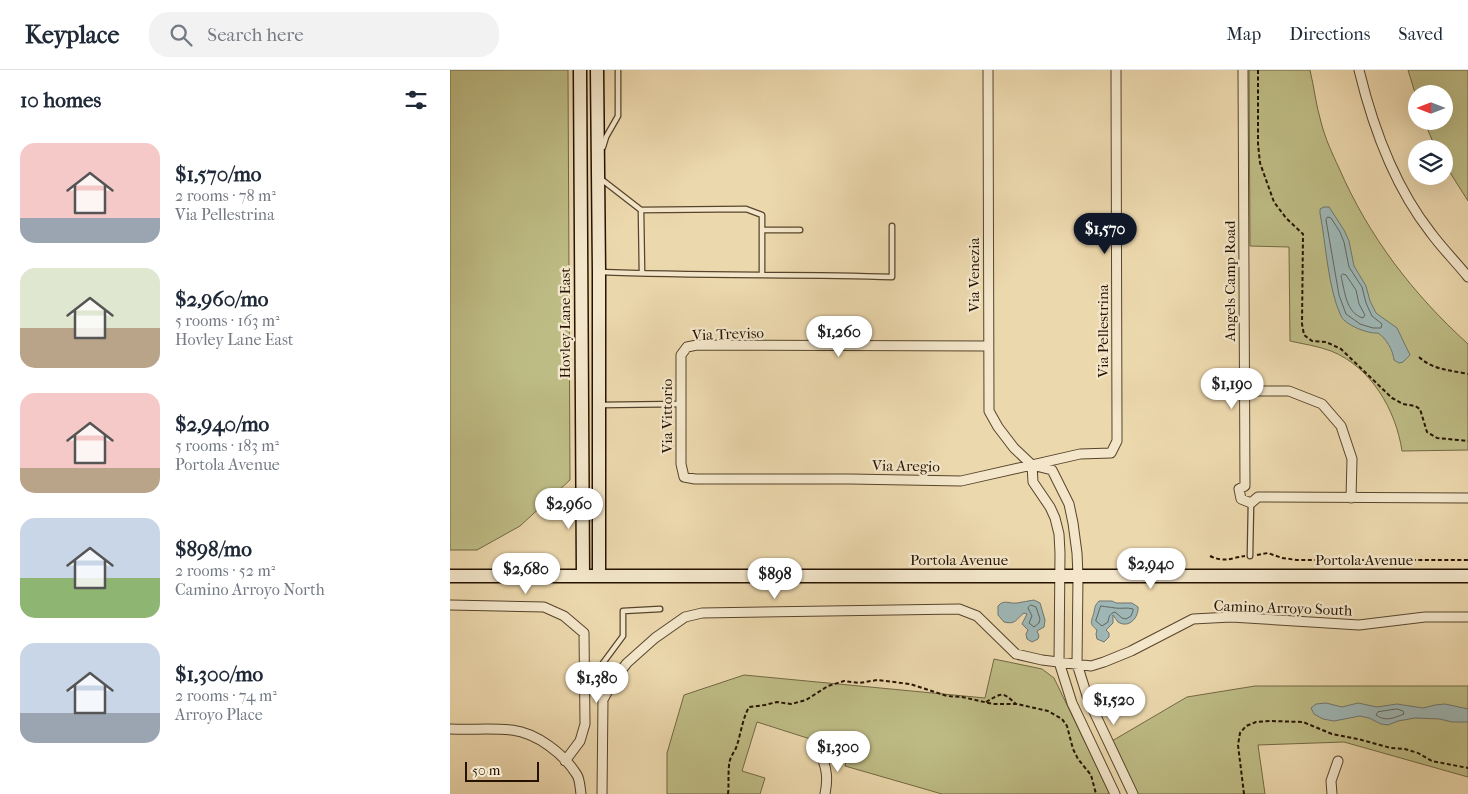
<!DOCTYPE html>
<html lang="en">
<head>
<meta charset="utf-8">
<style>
	:root { --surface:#fff; --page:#f2f2f3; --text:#1f2937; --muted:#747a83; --line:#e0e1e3; --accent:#111827 }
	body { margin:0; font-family:"IM FELL French Canon",serif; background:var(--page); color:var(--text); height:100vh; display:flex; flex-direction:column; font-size:19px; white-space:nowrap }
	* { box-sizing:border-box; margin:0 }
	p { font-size:16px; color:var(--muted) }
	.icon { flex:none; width:28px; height:28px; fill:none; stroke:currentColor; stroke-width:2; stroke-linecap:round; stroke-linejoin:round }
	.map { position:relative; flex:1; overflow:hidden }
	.drawer { display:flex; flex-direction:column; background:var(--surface); width:450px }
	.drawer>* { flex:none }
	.needle { width:32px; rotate:270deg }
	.buttons { position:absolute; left:958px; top:15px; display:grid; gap:10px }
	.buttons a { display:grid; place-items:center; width:45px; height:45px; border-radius:50%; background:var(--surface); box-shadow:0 5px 20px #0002; font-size:25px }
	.scale { position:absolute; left:15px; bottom:12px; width:74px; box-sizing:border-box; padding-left:5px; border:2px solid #251300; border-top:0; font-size:14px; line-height:18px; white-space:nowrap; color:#251300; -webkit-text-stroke:4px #f3e6ca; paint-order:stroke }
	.price { position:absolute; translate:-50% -42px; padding:0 11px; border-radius:18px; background:#fff; color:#222; font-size:16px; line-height:32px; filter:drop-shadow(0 1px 2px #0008) }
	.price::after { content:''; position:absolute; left:50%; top:30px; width:15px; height:11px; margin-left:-8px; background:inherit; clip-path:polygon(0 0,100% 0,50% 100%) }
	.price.on { background:var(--accent); color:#fff }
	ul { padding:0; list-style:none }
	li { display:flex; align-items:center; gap:15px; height:125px; padding:0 20px }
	li span { display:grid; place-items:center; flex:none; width:140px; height:100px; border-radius:15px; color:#555 }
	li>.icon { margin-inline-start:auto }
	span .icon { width:60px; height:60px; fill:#fffc; stroke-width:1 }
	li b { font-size:21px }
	h2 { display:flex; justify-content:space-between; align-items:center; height:60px; padding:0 20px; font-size:21px }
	header { display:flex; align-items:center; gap:30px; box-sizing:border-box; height:70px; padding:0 25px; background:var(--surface); border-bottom:1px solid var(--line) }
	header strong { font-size:24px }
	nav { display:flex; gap:28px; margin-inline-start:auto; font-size:18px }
	.search { width:350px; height:45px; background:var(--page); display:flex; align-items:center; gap:12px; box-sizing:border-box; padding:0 18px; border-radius:20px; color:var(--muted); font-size:19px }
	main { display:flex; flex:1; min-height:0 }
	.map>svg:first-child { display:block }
	.green { fill:#bebc85; stroke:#726842 }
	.water { fill:#9eb7b6; stroke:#6e756d }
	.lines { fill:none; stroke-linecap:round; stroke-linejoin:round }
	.shore { stroke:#62655b; stroke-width:1 }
	.lane-casing { stroke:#57442b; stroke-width:7 }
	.street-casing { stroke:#57442b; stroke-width:11 }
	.secondary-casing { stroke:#251300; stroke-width:15 }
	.path { stroke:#251300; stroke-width:2; stroke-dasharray:4 2.5; stroke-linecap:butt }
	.lane { stroke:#f3e6ca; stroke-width:4.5 }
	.street { stroke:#f3e6ca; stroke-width:9 }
	.secondary { stroke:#f3e6ca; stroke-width:12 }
	.labels { text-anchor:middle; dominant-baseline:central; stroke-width:4.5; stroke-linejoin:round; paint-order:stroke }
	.street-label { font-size:15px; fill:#251300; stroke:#f3e6ca }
</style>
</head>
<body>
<header>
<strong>Keyplace</strong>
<div class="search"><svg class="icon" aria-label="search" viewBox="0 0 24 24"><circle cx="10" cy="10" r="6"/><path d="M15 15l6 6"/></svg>Search here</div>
<nav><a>Map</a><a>Directions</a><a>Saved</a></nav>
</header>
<main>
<section class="drawer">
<h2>10 homes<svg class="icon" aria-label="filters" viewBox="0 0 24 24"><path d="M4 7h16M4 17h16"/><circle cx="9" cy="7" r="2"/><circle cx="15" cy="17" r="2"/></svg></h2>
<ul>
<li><span style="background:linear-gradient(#f6c9c9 75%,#9aa5b1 0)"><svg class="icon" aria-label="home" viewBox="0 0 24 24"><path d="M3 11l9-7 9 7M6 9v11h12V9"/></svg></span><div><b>$1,570/mo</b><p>2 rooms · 78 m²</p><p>Via Pellestrina</p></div></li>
<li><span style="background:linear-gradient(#dfe7d0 60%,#b9a48a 0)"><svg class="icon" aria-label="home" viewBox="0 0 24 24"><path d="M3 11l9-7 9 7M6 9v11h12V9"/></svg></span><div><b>$2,960/mo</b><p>5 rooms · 163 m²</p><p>Hovley Lane East</p></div></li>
<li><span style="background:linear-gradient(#f6c9c9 75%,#b9a48a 0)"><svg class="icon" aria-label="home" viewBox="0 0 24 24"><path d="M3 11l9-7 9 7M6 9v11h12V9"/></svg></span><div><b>$2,940/mo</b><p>5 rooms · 183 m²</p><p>Portola Avenue</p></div></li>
<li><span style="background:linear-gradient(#c9d6e8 60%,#8fb573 0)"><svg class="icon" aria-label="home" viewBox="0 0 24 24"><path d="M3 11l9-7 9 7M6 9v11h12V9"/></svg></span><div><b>$898/mo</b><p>2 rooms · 52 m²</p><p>Camino Arroyo North</p></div></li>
<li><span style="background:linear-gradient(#c9d6e8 70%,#9aa5b1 0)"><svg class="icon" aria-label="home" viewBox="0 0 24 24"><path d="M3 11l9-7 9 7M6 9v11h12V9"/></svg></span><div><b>$1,300/mo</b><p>2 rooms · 74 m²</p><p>Arroyo Place</p></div></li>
</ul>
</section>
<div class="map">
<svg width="1018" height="724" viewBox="0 0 1018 724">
	<rect width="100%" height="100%" fill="#ecd8ad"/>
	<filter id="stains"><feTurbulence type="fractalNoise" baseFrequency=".004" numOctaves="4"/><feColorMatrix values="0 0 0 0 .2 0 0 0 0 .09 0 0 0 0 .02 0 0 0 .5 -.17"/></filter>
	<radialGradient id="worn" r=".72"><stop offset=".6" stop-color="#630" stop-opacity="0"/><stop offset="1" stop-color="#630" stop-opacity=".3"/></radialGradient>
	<path class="green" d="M0 0H118L120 410 70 456 27 480H0Z
		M799 0H860C864 17 866 35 871 52 875 68 882 83 889 98 919 167 963 224 1018 274V380L952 381C946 340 921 297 881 281 868 276 853 274 840 271L839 177 800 176Z
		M958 0H1018V131L994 93V79H986L974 51H994V24H966V26Z
		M544 589 592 599 604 608 660 724H492L395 696 398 681 307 652 292 701 315 708 310 724H217V683L234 625 294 605 535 628Z
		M805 616H1018V707L894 672 808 675 815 724H688L662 671 737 627Z"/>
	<path class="water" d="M874 137H879L894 160 899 171 904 196 916 216 920 231 926 243 947 258 960 285 953 292 949 293 944 290C943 280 936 268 928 263 918 264 895 255 891 246 878 219 876 174 870 143V139Z
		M584 530 590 533 595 550 594 557 587 561 589 566 588 569 582 572 577 569 576 564 578 560 572 554 577 544 574 543C566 549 566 555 554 552L548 545V536C554 529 559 534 567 533 573 532 578 531 584 530Z
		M649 531H662L666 533H682L688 537C689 547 679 559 668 552 666 550 665 547 663 545V553L656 560 659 563V567L654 572 647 569 646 564 647 560C638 553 642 551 644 542 645 537 645 535 649 531Z
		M876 633 892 637 908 633 927 637 947 634 973 638 985 635 995 634 1018 639V652H1002L990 649 965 648 948 651 938 655 931 654 919 648 910 646 884 651 873 649 864 644 861 638 866 634Z"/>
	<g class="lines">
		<path class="shore" d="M878 147 881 148 890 162 894 172 899 197 912 217 916 233 922 246 932 254 931 258H923L910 254 896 244 889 225 876 150Z
			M893 204 896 205 906 220 909 234 915 245 913 248C896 243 895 222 891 206Z
			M581 535 586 537 590 549 589 553 584 557 579 553 582 546 578 538Z
			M651 536C656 537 660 537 665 538 671 539 677 537 683 539V541L681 546 676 549 672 548 665 542C659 544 659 547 658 552L652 556 646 551Z
			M947 639 953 641 954 644C944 648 935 652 926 645L928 642Z"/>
		<defs>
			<path id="lane" d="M153 77 156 67 168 46V0
				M151 109 191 140
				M312 160H350
				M150 202C248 206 345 204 442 207V156
				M192 203 191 140 296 139 312 145V204
				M150 335 231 334
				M800 486 801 433
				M163 611 154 606 152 597 153 593 173 566V541L210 539"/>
			<path id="street" d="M538 0 539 341 548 357 564 378 582 395 602 400 619 434 623 453 627 483 628 506 627 594 638 629 683 724
				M793 0 795 416 789 419 791 429 801 433 808 427 1018 428
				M909 0C923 58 944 116 981 163 992 178 1006 192 1018 207
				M538 276 247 275 237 277 231 285V394L234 407 245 409H400L511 411 630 384 661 383 667 371V360L666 0
				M794 321H839L872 334 891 356 902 389 901 428
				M582 395 583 412 600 437 605 448 609 464 610 483 609 592 622 633 665 724
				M0 535 94 537 114 546 134 563 135 654 130 671 115 691
				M0 659C20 660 42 658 62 660 87 663 114 684 127 705 130 710 130 718 131 724
				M371 685C377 699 378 709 375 724
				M152 724 153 630 163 611 177 593 205 568 235 547 252 543 509 539 527 546 566 584 592 590 641 596 654 592 681 581 743 549 781 547 909 555 975 547H1018
				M882 724 881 711 888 691"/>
			<path id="secondary" d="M130 0 133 506
				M147 0 149 202V506
				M0 506H1018"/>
		</defs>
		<use href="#lane" class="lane-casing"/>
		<use href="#street" class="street-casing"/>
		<use href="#secondary" class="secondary-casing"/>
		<path class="path" d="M808 0V74L810 93 824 132 836 148 853 164 852 254 854 265 862 271 876 272 891 279 942 328 953 334 965 336 970 339 977 362 987 368 1018 371
			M969 287C983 300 1000 300 1018 304
			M807 485 818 483 832 488 847 490H1018
			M760 486C775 493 780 488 795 486
			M536 632C552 623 552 621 566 634
			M278 724C279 715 278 706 279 696 279 689 283 684 286 678 291 664 292 650 299 637L315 635 327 632 341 634 356 630 378 616 394 611 409 613 427 610 460 614 497 626 512 627 543 634H567L598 641 612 649 617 656 623 679 628 689 641 705 646 724
			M794 724 788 675 790 663 796 656 806 652 821 651 853 652 882 664 908 669 941 678 955 679 968 683 982 691 1018 698"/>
		<use href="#lane" class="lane"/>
		<use href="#street" class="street"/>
		<use href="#secondary" class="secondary"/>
	</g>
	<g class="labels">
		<g class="street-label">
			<text transform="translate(524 205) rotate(-90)">Via Venezia</text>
			<text transform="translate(780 211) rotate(-90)">Angels Camp Road</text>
			<text transform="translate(115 253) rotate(-90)">Hovley Lane East</text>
			<text transform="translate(653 261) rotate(-90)">Via Pellestrina</text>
			<text transform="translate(278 264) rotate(-2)">Via Treviso</text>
			<text transform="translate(217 346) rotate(-90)">Via Vittorio</text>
			<text transform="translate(456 396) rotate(1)">Via Aregio</text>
			<text x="509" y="490">Portola Avenue</text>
			<text x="914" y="490">Portola Avenue</text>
			<text transform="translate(833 538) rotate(2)">Camino Arroyo South</text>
		</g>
	</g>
	<rect width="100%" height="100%" filter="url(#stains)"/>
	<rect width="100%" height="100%" fill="url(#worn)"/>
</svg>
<div class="buttons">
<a><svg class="needle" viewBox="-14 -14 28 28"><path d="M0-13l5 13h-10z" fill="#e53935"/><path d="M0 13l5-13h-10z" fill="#747a83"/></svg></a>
<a><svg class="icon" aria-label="layers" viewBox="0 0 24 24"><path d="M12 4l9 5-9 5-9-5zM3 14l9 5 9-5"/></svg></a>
</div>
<div class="scale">50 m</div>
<b class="price on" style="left:655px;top:185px">$1,570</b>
<b class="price" style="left:389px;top:288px">$1,260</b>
<b class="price" style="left:782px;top:340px">$1,190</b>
<b class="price" style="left:119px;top:460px">$2,960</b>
<b class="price" style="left:701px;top:520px">$2,940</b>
<b class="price" style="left:76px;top:525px">$2,680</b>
<b class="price" style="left:325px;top:530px">$898</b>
<b class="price" style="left:147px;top:634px">$1,380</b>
<b class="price" style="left:664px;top:656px">$1,520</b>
<b class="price" style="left:388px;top:703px">$1,300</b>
</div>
</main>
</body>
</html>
